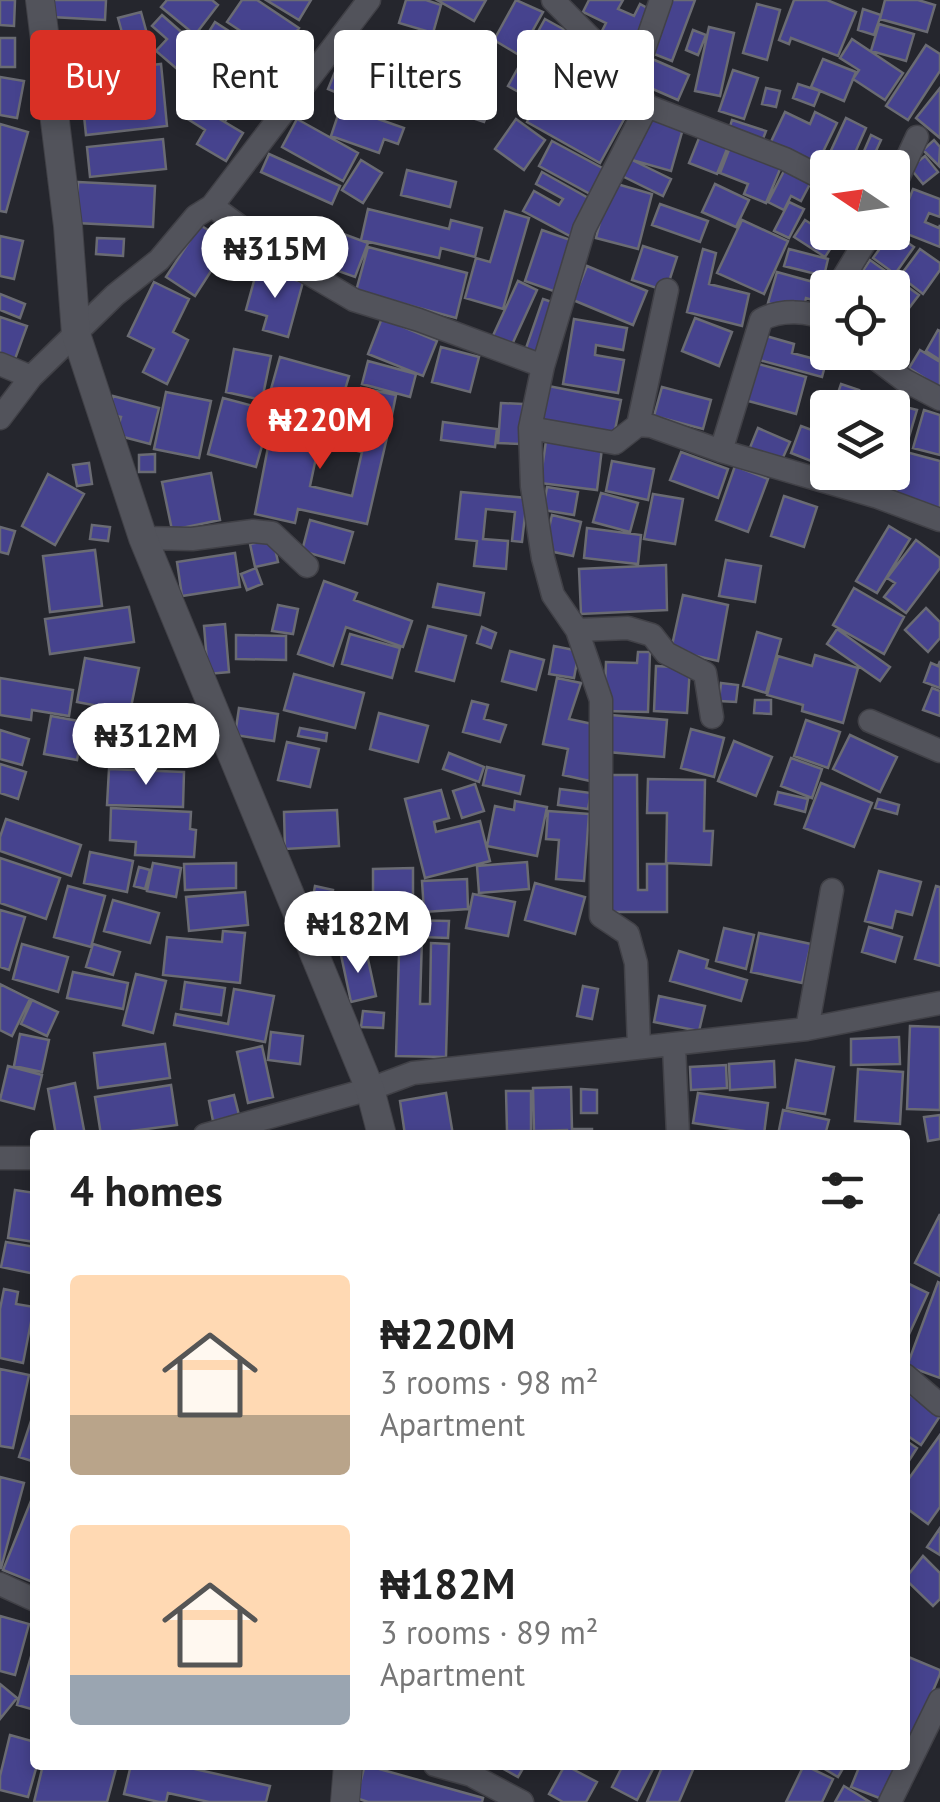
<!DOCTYPE html>
<html lang="en">
<head>
<meta charset="utf-8">
<style>
	:root { --surface:#fff; --page:#f2f2f2; --text:#222; --muted:#767676; --accent:#d93025 }
	body { margin:0; font-family:"PT Sans",sans-serif; background:var(--page); color:var(--text); height:100vh; display:flex; flex-direction:column; font-size:38px; white-space:nowrap }
	* { box-sizing:border-box; margin:0 }
	p { font-size:32px; color:var(--muted) }
	.icon { flex:none; width:55px; height:55px; fill:none; stroke:currentColor; stroke-width:2; stroke-linecap:round; stroke-linejoin:round }
	.map { position:relative; flex:1; overflow:hidden }
	.sheet { position:absolute; left:30px; top:1130px; width:880px; height:640px; display:flex; flex-direction:column; background:var(--surface); border-radius:10px; box-shadow:0 5px 15px #0003 }
	.sheet>* { flex:none }
	.hud { position:absolute; left:30px; top:30px; width:880px; height:90px; display:flex; gap:20px }
	.needle { width:65px; rotate:283deg }
	.buttons { position:absolute; left:810px; top:150px; display:grid; gap:20px }
	.buttons a { display:grid; place-items:center; width:100px; height:100px; border-radius:10px; background:var(--surface); box-shadow:0 5px 15px #0003; font-size:50px }
	.price { position:absolute; translate:-50% -85px; padding:0 22px; border-radius:35px; background:#fff; color:#222; font-size:32px; line-height:65px; filter:drop-shadow(0 2px 5px #0008) }
	.price::after { content:''; position:absolute; left:50%; top:60px; width:30px; height:22px; margin-left:-15px; background:inherit; clip-path:polygon(0 0,100% 0,50% 100%) }
	.price.current { background:var(--accent); color:#fff }
	ul { padding:0; list-style:none }
	li { display:flex; align-items:center; gap:30px; height:250px; padding:0 40px }
	li span { display:grid; place-items:center; flex:none; width:280px; height:200px; border-radius:10px; color:#555 }
	li>.icon { margin-inline-start:auto }
	span .icon { width:120px; height:120px; fill:#fffc; stroke-width:1 }
	li b { font-size:42px }
	h2 { display:flex; justify-content:space-between; align-items:center; height:120px; padding:0 40px; font-size:42px }
	.tag { padding:0 35px; border-radius:10px; background:var(--surface); box-shadow:0 5px 15px #0003; font-size:35px; line-height:90px }
	.tag.current { background:var(--accent); color:#fff }
	.map>svg:first-child { display:block }
	.building { fill:#46438e; stroke:#6a6b73; stroke-width:2.5 }
	.lines { fill:none; stroke-linecap:round; stroke-linejoin:round }
	.minor-casing { stroke:#414147; stroke-width:25 }
	.tertiary-casing { stroke:#414147; stroke-width:30 }
	.minor { stroke:#52535b; stroke-width:22 }
	.tertiary { stroke:#52535b; stroke-width:28 }
</style>
</head>
<body>
<div class="map">
<svg width="940" height="1802" viewBox="0 0 940 1802">
	<rect width="100%" height="100%" fill="#25262d"/>
	<path class="building" d="M0 0H15L14 26 0 25Z
		M53 0H106L105 20 52 17Z
		M167 0H212L218 5 195 35 161 7Z
		M242 0H257L299 28 280 57 227 22Z
		M266 0H311L299 20Z
		M406 0H426L441 5 433 33 399 23Z
		M437 0H486L474 21Z
		M516 0 543 12 519 55 494 40Z
		M589 0H623L618 9 634 16 640 4 649 9 628 53 598 39 606 23 583 12Z
		M668 0H695L672 61 649 52Z
		M794 0H827L856 12 838 56 791 38 789 44 779 40Z
		M885 0H918L935 5 927 32 880 19Z
		M757 4 780 10 767 60 743 53Z
		M863 9 881 15 874 35 858 30Z
		M141 12 149 41 126 47 118 18Z
		M162 15 250 92 226 120 200 97 204 92 156 51 167 39 152 26Z
		M545 19 572 34 535 101 508 86Z
		M215 22 286 68 271 93 200 46Z
		M879 24 914 34 906 61 871 51Z
		M709 27 734 33 720 96 695 91Z
		M693 30 706 35 698 55 686 50Z
		M442 33 478 58 468 72 432 46Z
		M0 38H15V67H0Z
		M573 38 600 53 586 77 633 103 600 163 527 122Z
		M852 39 903 73 885 100 853 79 859 70 840 58Z
		M124 42 127 68 161 64 167 126 86 135 77 48Z
		M926 45 940 54V71L908 120 886 106Z
		M399 48 463 83 452 104 387 70Z
		M650 58 689 75 678 100 639 83Z
		M823 59 856 72 844 101 811 87Z
		M733 70 758 78 744 119 719 111Z
		M335 72 357 81 349 98 328 89Z
		M363 73 402 84 393 115 355 105Z
		M0 77 24 81 17 118 0 115Z
		M798 84 820 91 814 106 793 98Z
		M766 88 780 91 776 107 762 104Z
		M940 88V138L916 118Z
		M191 102 243 133 226 161 197 144 205 130 183 116Z
		M475 102 490 107 484 122 469 117Z
		M341 106 404 128 398 144 384 139 379 153 331 136Z
		M785 112 810 124 815 112 837 123 822 154 828 157 846 118 866 128 854 155 861 158 871 135 881 140 868 168H828V176L768 148Z
		M645 114 684 125 671 171 632 160Z
		M297 119 358 153 343 181 282 147Z
		M516 119 545 140 524 170 495 149Z
		M732 120 766 131 761 144 728 133Z
		M0 124 28 132 6 212 0 211Z
		M701 133 729 144 717 174 689 163Z
		M163 139 166 169 90 177 87 147Z
		M934 140 940 147 939 166 923 150Z
		M552 141 606 170 592 195 539 166Z
		M732 142 783 162 766 203 744 194 748 184 720 173Z
		M269 154 340 186 332 204 261 172Z
		M925 156 938 172 923 184 910 168Z
		M628 158 671 179 663 196 620 175Z
		M361 160 382 173 363 203 342 190Z
		M785 169 811 182 801 201 791 196 784 210 768 202Z
		M407 170 456 182 450 207 401 195Z
		M542 172 590 199 570 236 523 211 534 191 559 205 563 199 536 184Z
		M78 182 155 186 153 227 77 223Z
		M610 182 652 194 638 249 596 238Z
		M715 184 749 200 736 227 702 212Z
		M913 189 940 199V217L929 213 925 222 939 228 940 225V247L897 230Z
		M789 202 804 209 789 238 774 231Z
		M660 204 708 221 700 242 652 225Z
		M368 209 449 229 451 220 482 228 475 257 441 248 439 258 361 240Z
		M505 211 529 218 503 309 465 298 476 258 490 262Z
		M300 218 368 243 355 277 288 253Z
		M742 220 788 241 764 294 717 273Z
		M805 220 836 240 825 257 794 237Z
		M200 225 229 243 195 296 166 277Z
		M542 230 576 242 559 293 525 281Z
		M892 232 914 247 895 274 873 258Z
		M0 236 23 241 14 279 0 276Z
		M97 238 124 239 123 256 96 254Z
		M643 246 677 257 666 291 632 280Z
		M368 247 467 273 456 318 356 291Z
		M703 249 716 253 709 284 749 294 742 326 687 312Z
		M789 249 828 259 824 276 784 266Z
		M920 249 940 263V270L923 294 900 276Z
		M870 260 919 295 906 312 892 303V288H871L858 278Z
		M587 266 647 291 633 325 573 300Z
		M257 270 303 282 288 337 263 330 267 316 246 310Z
		M777 272 824 285 820 302 806 298 802 313 768 303Z
		M518 281 537 290 510 349 491 340Z
		M154 282 189 299 173 332 188 340 167 384 143 372 154 349 128 336Z
		M0 294 25 304 20 318 0 310Z
		M543 299 558 304 540 356 525 351Z
		M0 317 27 326 15 359 0 354Z
		M382 318 437 341 423 376 368 354Z
		M695 318 732 332 719 366 682 351Z
		M574 319 627 328 623 350 596 345 595 355 624 360 618 393 563 384Z
		M938 330 940 331V360L926 351Z
		M766 336 794 344 792 353 826 362 822 377 759 360Z
		M441 347 479 357 470 392 432 382Z
		M234 349 271 356 262 400 226 392Z
		M920 350 940 362V388L909 368Z
		M280 357 349 376 342 400 305 390 303 397 271 389Z
		M368 361 416 374 410 397 362 384Z
		M751 362 806 377 796 414 741 399Z
		M841 384 859 390 852 408H833Z
		M543 385 621 400 614 435 536 421Z
		M662 387 711 400 703 429 654 416Z
		M361 388 396 395 390 425 356 419Z
		M166 392 211 401 199 458 154 449Z
		M113 396 159 408 150 444 116 435 121 417 108 414Z
		M223 398 272 411 256 467 208 454Z
		M501 403 523 404 521 444 498 443Z
		M893 404 917 410 906 447 892 444Z
		M924 410 940 415V455L913 448Z
		M295 411 388 433 367 524 298 509 295 523 255 514 269 442 317 453 310 486 352 496 362 452 290 435Z
		M272 414 285 415 284 436 271 435Z
		M443 422 497 429 495 447 441 440Z
		M801 426 828 436 819 464 791 453Z
		M758 428 790 442 780 464 749 450Z
		M546 441 602 448 597 490 540 483Z
		M681 452 728 469 718 498 670 480Z
		M906 452 940 461V512L894 499Z
		M155 454V472H139V455Z
		M612 461 654 469 648 500 606 491Z
		M89 463 92 484 77 486 73 465Z
		M735 466 768 479 748 532 716 520Z
		M211 473 220 520 172 530 162 482Z
		M48 474 84 494 55 545 22 526Z
		M547 487 578 492 574 515 543 510Z
		M461 492 527 498 522 542 512 541 515 512 486 509 483 539 508 541 506 569 474 566 477 541 456 539Z
		M601 493 638 503 630 532 593 522Z
		M653 494 683 499 675 544 644 539Z
		M784 496 817 507 804 547 771 536Z
		M552 515 581 522 573 556 544 550Z
		M310 520 353 532 344 563 302 551Z
		M92 525 110 527 108 541 90 539Z
		M889 526 910 539 877 593 856 581Z
		M0 527 15 531 8 554 0 552Z
		M587 528 641 535 638 564 584 558Z
		M273 539 278 562 255 567 250 544Z
		M916 540 940 558V568L906 613 884 597 895 583 887 578Z
		M95 550 102 606 50 612 43 556Z
		M235 553 240 587 182 596 177 562Z
		M726 560 761 566 755 602 719 596Z
		M666 565 667 610 581 614 579 569Z
		M256 568 262 584 247 590 241 574Z
		M324 581 357 593 354 600 412 621 403 647 346 627 333 666 298 654Z
		M438 584 484 593 480 615 433 607Z
		M854 588 904 617 884 654 833 625Z
		M683 595 728 605 718 661 671 650Z
		M278 605 298 609 293 634 272 631Z
		M129 607 134 642 50 654 45 619Z
		M926 608 940 622V638L928 652 905 630Z
		M225 624 229 672 208 674 204 626Z
		M428 626 466 636 454 681 416 671Z
		M482 627 496 633 491 648 477 643Z
		M837 629 890 667 880 681 827 644Z
		M757 632 781 639 766 693 743 686Z
		M350 634 400 648 392 678 342 664Z
		M236 635 286 636V660L236 659Z
		M554 646 579 651 574 678 549 674Z
		M510 651 544 660 536 690 502 681Z
		M638 652H650L648 712 604 711 606 662 637 663Z
		M815 655 858 668 843 723 802 711 803 705 767 695 778 656 812 666Z
		M85 658 139 668 130 712 77 702Z
		M940 661V688L924 682 931 663 938 666Z
		M656 666 690 668 687 713 654 711Z
		M294 674 364 693 355 728 284 710Z
		M0 678 73 690 69 716 32 710 31 720 0 715Z
		M557 678 581 683 569 719 602 726 590 781 563 775 568 749 543 744Z
		M721 683 738 685 736 702 719 701Z
		M932 688 940 691V716L923 710Z
		M755 700H771V714L754 713Z
		M472 701 488 705 484 719 506 725 500 742 463 732Z
		M239 708 278 714 274 741 235 735Z
		M379 713 428 726 418 762 370 749Z
		M189 714 190 766 140 768 138 715Z
		M611 715 667 720 664 757 608 752Z
		M51 716 84 722 77 760 44 754Z
		M118 716H133V731L118 730Z
		M806 720 840 732 828 768 794 756Z
		M300 728 327 733 326 741 298 736Z
		M691 729 724 738 714 777 681 768Z
		M0 730 29 739 22 765 0 759Z
		M850 735 897 757 880 792 833 769Z
		M734 741 772 757 756 796 718 781Z
		M287 742 319 749 310 787 278 780Z
		M449 753 484 767 479 782 443 769Z
		M791 758 822 769 812 798 781 786Z
		M0 764 26 772 18 799 0 793Z
		M487 767 524 776 520 794 483 785Z
		M109 769 184 772 183 807 107 805Z
		M608 775H637L638 890H647V864H667V912H608Z
		M648 779 705 780 704 831H713L711 865 666 863 667 813H647Z
		M821 783 872 803 854 847 804 828Z
		M475 784 484 811 462 818 453 791Z
		M560 789 591 793 588 809 558 805Z
		M441 790 449 818 434 822 436 832 480 821 490 861 425 878 405 799Z
		M778 792 808 799 805 812 775 804Z
		M878 799 899 805 897 814 875 808Z
		M515 801 547 807 537 856 487 846 495 806 514 810Z
		M111 808 191 812 190 829 196 830 194 857 135 855 136 842 110 840Z
		M337 810 339 846 285 849 284 812Z
		M548 811 589 814 584 881 556 879 559 840 546 839Z
		M6 819 81 845 71 876 0 851V837Z
		M90 852 133 861 127 892 84 883Z
		M0 858 60 878 46 919 0 903Z
		M527 862 529 889 479 893 477 866Z
		M153 863 181 868 176 897 147 891Z
		M236 863V888L185 890 184 864Z
		M139 867 150 870 145 889 134 886Z
		M413 868V911L373 912V869Z
		M879 871 921 882 912 915 896 911 892 928 865 921Z
		M467 879 468 909 424 912 422 881Z
		M535 883 585 897 575 934 525 920Z
		M68 886 105 896 91 947 54 937Z
		M315 886 333 890 331 903 345 905 342 925 309 918Z
		M936 886 940 887V966L915 959Z
		M245 892 248 925 189 931 186 897Z
		M473 894 515 902 508 936 466 928Z
		M113 900 159 913 150 943 104 931Z
		M0 910 25 917 9 970 0 967Z
		M400 920 449 921 448 938 422 937 420 1004H430L431 943 449 944 446 1057 396 1056Z
		M869 927 902 937 895 962 862 952Z
		M724 928 754 935 746 969 716 961Z
		M223 931 245 933 240 983 163 975 167 937 222 942Z
		M759 933 811 944 802 983 751 972Z
		M22 944 68 957 58 992 13 979Z
		M93 944 120 952 113 975 86 967Z
		M366 950 376 996 351 1002 341 955Z
		M679 951 708 960 706 968 747 980 741 1001 670 981Z
		M73 972 128 983 123 1009 67 998Z
		M136 974 166 981 153 1033 123 1025Z
		M185 982 225 988 221 1015 181 1009Z
		M0 984 30 999 12 1036 0 1030Z
		M583 986 598 989 592 1019 577 1016Z
		M234 989 274 996 265 1042 174 1025 176 1014 228 1024Z
		M659 996 705 1006 699 1031 654 1022Z
		M32 1000 58 1012 47 1036 21 1024Z
		M363 1011 384 1013 383 1028 361 1027Z
		M910 1026 940 1027V1110L907 1109Z
		M271 1032 303 1036 300 1064 268 1060Z
		M20 1034 49 1040 42 1072 14 1066Z
		M899 1037 900 1064 851 1065V1039Z
		M165 1044 170 1078 98 1088 94 1053Z
		M262 1046 273 1097 248 1103 237 1052Z
		M796 1060 834 1067 825 1114 787 1108Z
		M774 1061 775 1087 730 1090 729 1064Z
		M726 1065 727 1088 691 1090 690 1067Z
		M8 1066 42 1075 34 1109 0 1100Z
		M858 1069 903 1072 900 1124 855 1121Z
		M75 1083 85 1135H56L48 1089Z
		M171 1085 177 1125 101 1135 95 1097Z
		M571 1087 572 1129H592V1135H567V1130L534 1131 533 1088Z
		M581 1089 597 1090V1113H581Z
		M506 1091H531V1131H507Z
		M446 1093 453 1135H405L400 1101Z
		M698 1093 768 1103 764 1134 693 1123Z
		M234 1095 239 1115 213 1121 209 1101Z
		M783 1110 829 1120 825 1135H801L779 1130Z
		M940 1115V1139L928 1141 924 1117Z
		M15 1190 35 1193V1242L8 1238Z
		M940 1214V1276L915 1263Z
		M6 1242 35 1247V1274L1 1267Z
		M905 1282 928 1293 905 1343Z
		M938 1282 940 1283V1378L907 1366Z
		M4 1289 18 1292 16 1304 34 1307 23 1363 0 1358V1309Z
		M0 1369 29 1375 13 1448 0 1446Z
		M905 1391 940 1416 921 1445 905 1434Z
		M35 1409V1462L19 1457Z
		M940 1435V1507L928 1524 905 1507V1484Z
		M905 1440 917 1448 905 1467Z
		M0 1477 24 1483 1 1568H0Z
		M35 1491V1583L3 1570Z
		M940 1528V1555L927 1547Z
		M923 1556 940 1573V1599L933 1606 905 1579Z
		M0 1616 29 1624 15 1675 0 1671Z
		M34 1646H35V1710L17 1705Z
		M906 1656 940 1670V1674L905 1758Z
		M0 1684 17 1698 0 1719Z
		M10 1735 35 1742 37 1765 28 1797 0 1790V1776Z
		M43 1765H117L107 1802H34Z
		M131 1765H177L270 1786 266 1802H209L168 1793 166 1802H159L124 1794Z
		M365 1765 483 1798 482 1802H368L356 1798Z
		M496 1765H525L518 1777Z
		M565 1765 597 1782 586 1802H563L549 1794Z
		M623 1765H655L637 1800 612 1787Z
		M663 1765H695L679 1802H647Z
		M804 1765 833 1779 822 1802H786Z
		M818 1765H845L838 1777Z
		M860 1765H902L887 1801 851 1787Z
		M844 1786 870 1802H835Z"/>
	<g class="lines">
		<defs>
			<path id="minor" d="M553 0 633 81 647 106 785 159 828 181
				M633 81 661 0
				M892 191 917 137
				M212 206 284 259 354 300 419 320 543 366
				M837 288 871 232
				M867 352 904 380 940 399
				M0 364 31 377
				M0 418 31 377 115 295 159 260 196 216 212 206 369 0
				M638 425 667 290
				M530 428 615 443 638 425 651 426 721 451 878 497 940 520
				M721 451 761 320C778 310 811 309 828 322
				M143 538 192 539 253 531 272 533 307 566
				M577 630 628 628 652 635 666 653 705 673 712 717
				M870 721 940 751
				M807 1029 832 890
				M674 1046 678 1135
				M639 1047 636 963 628 934 601 916V700L577 630 553 595 543 558 532 486 530 428 543 366 584 229 647 106
				M205 1135 370 1089 413 1073 807 1029 940 1003
				M0 1158H35
				M905 1375 940 1405
				M0 1584 35 1600
				M435 1765 471 1775 522 1802
				M890 1802 940 1700"/>
			<path id="tertiary" d="M40 0 68 226 76 334 143 538 370 1089 382 1135
				M345 1802 348 1765"/>
		</defs>
		<use href="#minor" class="minor-casing"/>
		<use href="#tertiary" class="tertiary-casing"/>
		<use href="#minor" class="minor"/>
		<use href="#tertiary" class="tertiary"/>
	</g>
</svg>
<div class="buttons">
<a><svg class="needle" viewBox="-14 -14 28 28"><path d="M0-13l5 13h-10z" fill="#e53935"/><path d="M0 13l5-13h-10z" fill="#767676"/></svg></a>
<a><svg class="icon" aria-label="locate" viewBox="0 0 24 24"><circle cx="12" cy="12" r="6"/><path d="M12 2v4M12 18v4M2 12h4M18 12h4"/></svg></a>
<a><svg class="icon" aria-label="layers" viewBox="0 0 24 24"><path d="M12 4l9 5-9 5-9-5zM3 14l9 5 9-5"/></svg></a>
</div>
<b class="price" style="left:275px;top:301px">₦315M</b>
<b class="price current" style="left:320px;top:472px">₦220M</b>
<b class="price" style="left:146px;top:788px">₦312M</b>
<b class="price" style="left:358px;top:976px">₦182M</b>
<div class="hud">
<a class="tag current">Buy</a>
<a class="tag">Rent</a>
<a class="tag">Filters</a>
<a class="tag">New</a>
</div>
<section class="sheet">
<h2>4 homes<svg class="icon" aria-label="filters" viewBox="0 0 24 24"><path d="M4 7h16M4 17h16"/><circle cx="9" cy="7" r="2"/><circle cx="15" cy="17" r="2"/></svg></h2>
<ul>
<li><span style="background:linear-gradient(#ffd9b3 70%,#b9a48a 0)"><svg class="icon" aria-label="home" viewBox="0 0 24 24"><path d="M3 11l9-7 9 7M6 9v11h12V9"/></svg></span><div><b>₦220M</b><p>3 rooms · 98 m²</p><p>Apartment</p></div></li>
<li><span style="background:linear-gradient(#ffd9b3 75%,#9aa5b1 0)"><svg class="icon" aria-label="home" viewBox="0 0 24 24"><path d="M3 11l9-7 9 7M6 9v11h12V9"/></svg></span><div><b>₦182M</b><p>3 rooms · 89 m²</p><p>Apartment</p></div></li>
</ul>
</section>
</div>
</body>
</html>
